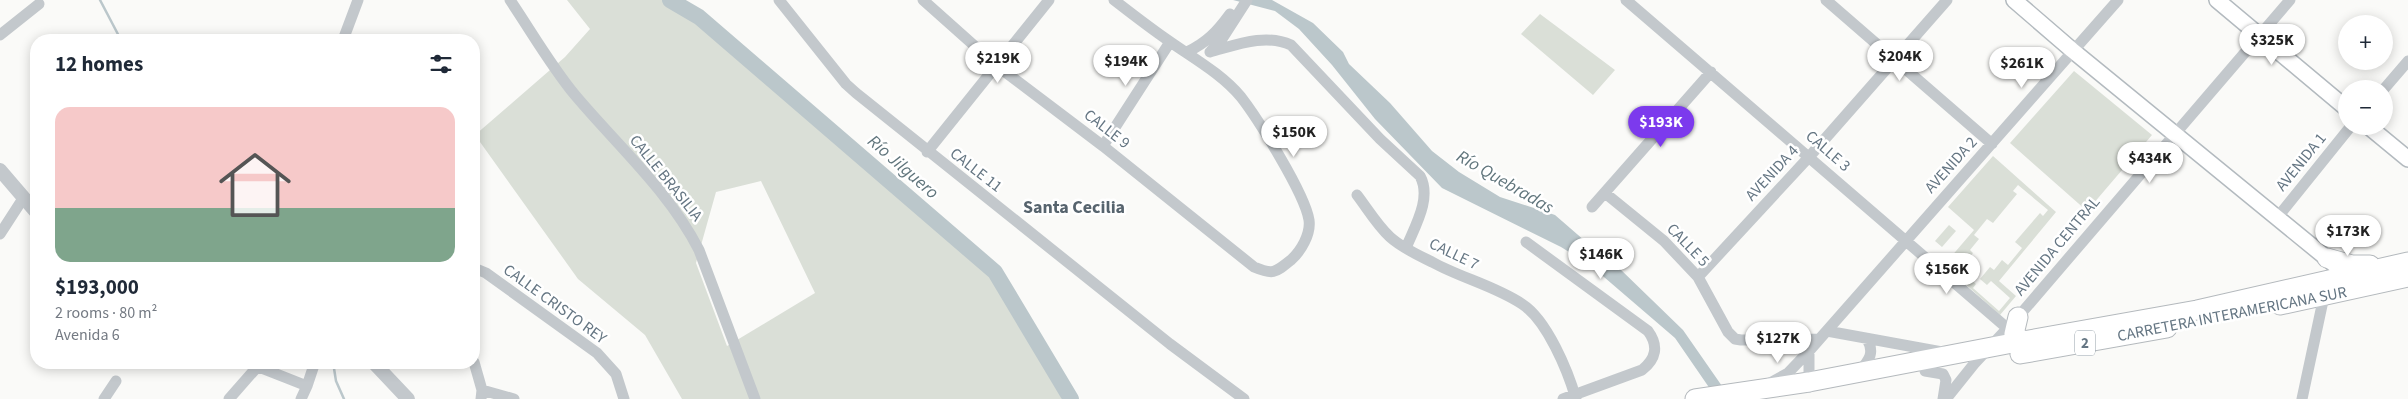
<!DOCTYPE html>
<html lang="en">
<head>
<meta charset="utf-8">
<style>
	:root { --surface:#fff; --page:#f6f6f7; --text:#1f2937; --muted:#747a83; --accent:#7c3aed }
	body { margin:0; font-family:"Source Sans 3",sans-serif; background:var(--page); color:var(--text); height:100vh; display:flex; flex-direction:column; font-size:19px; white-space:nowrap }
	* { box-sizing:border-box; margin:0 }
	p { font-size:16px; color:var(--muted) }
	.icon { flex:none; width:28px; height:28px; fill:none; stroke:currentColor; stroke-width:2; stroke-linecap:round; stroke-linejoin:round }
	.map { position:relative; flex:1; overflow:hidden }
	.details { position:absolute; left:30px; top:34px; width:450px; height:335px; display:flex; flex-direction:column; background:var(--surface); border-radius:20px; box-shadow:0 2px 12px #0003 }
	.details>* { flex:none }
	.fabs { position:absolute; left:2338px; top:15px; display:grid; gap:10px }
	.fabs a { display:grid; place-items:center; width:55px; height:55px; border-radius:50%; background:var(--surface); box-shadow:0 2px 12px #0003; font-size:25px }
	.price { position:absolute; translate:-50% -42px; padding:0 11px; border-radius:18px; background:#fff; color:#222; font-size:16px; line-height:32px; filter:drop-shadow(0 1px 2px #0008) }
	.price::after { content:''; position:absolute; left:50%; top:30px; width:15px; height:11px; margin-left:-8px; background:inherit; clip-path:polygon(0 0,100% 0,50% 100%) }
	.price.on { background:var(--accent); color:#fff }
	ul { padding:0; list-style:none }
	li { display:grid; align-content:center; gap:10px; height:265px; padding:0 25px }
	li span { display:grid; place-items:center; height:155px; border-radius:15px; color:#555 }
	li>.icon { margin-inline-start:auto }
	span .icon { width:90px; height:90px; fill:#fffc; stroke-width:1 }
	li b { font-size:21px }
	h2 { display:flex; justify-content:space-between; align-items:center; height:60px; padding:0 25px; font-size:21px }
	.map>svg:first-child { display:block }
	.green { fill:#dadfd7; fill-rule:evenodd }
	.water { fill:#bbc7cb }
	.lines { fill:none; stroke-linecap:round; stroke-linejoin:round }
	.stream { stroke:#bbc7cb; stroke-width:2.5 }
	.river { stroke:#bbc7cb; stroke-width:16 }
	.secondary-casing { stroke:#b3babf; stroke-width:18 }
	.trunk-casing { stroke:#b4b9bd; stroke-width:21 }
	.minor { stroke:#c3c8cc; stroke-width:11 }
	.tertiary { stroke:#c3c8cc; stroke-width:14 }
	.secondary { stroke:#fff; stroke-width:15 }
	.trunk { stroke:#fff; stroke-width:19 }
	.labels { text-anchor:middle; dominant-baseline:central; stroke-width:5; stroke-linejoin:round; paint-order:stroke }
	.shield { fill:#fff; stroke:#939fa8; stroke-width:1 }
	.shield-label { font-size:15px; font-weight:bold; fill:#657683 }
	.street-label { font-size:16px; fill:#657683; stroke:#fff }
	.water-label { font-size:18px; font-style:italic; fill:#60757c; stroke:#fff }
	.neighbourhood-label { font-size:18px; font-weight:bold; fill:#57646e; stroke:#fff }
</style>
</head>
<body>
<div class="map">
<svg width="2408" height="399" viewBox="0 0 2408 399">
	<rect width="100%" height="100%" fill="#fafaf8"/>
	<path class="green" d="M567 0H670L699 17 995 272 1024 321 1062 399H682L645 335 578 279 475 135 565 57 590 29ZM761 181 815 293 727 346 696 263 716 192Z
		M1540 14 1615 70 1593 95 1521 34Z
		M2074 71 2152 135 2087 211 2010 143Z
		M1993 156 2056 212 1999 281 2016 296 2000 315 1944 265 1974 230 1948 207ZM2018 185 2048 210 2043 216 2040 213 2015 242 2022 248 2008 265 2002 260 1994 270 1990 267 1980 279 1987 285 1991 281 2010 298 1999 311 1973 288 1976 284 1959 270 1973 253 1970 250 1979 239 1974 235 1987 219 1993 223 2017 194 2013 191Z
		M1949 225 1956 231 1942 247 1935 241Z"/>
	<path class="water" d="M1233 0H1272L1313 23 1343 52 1349 64 1390 103 1432 151 1459 172 1500 197 1555 215 1585 241 1605 250 1619 268 1683 330 1731 399H1717L1675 338 1590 265 1561 247 1442 188 1375 119 1332 65 1299 29 1275 11Z"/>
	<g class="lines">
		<path class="stream" d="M100 0 121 40
			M333 362 336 381 344 399"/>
		<path class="river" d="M670 0 699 17 995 272 1071 399"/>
		<defs>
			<path id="secondary" d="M2014 0 2072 50 2335 265
				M2217 0 2346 108
				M2368 126 2408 159"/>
			<path id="trunk" d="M2327 258 2352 265H2370
				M2280 305 2408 277
				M2018 317 2014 334 2023 341
				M2020 354 2167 328
				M1695 399 1809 382 2023 341 2197 310 2408 262"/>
		</defs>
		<use href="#secondary" class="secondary-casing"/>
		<use href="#trunk" class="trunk-casing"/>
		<path class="minor" d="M510 0C531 31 551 66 575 95 617 145 669 191 699 250L755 399
			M779 0 846 84 856 93 1170 344 1244 399
			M923 0 996 65 1103 146 1254 267C1273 275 1275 273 1291 260 1301 251 1311 234 1309 220 1305 194 1258 119 1241 97 1222 74 1193 58 1169 41 1150 28 1132 14 1114 0
			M1626 0 2007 328
			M1826 0 1992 144
			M0 35 39 4
			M343 40 358 0
			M1211 51 1220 42 1247 0
			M1187 52C1206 43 1217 32 1230 14
			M1210 52C1236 45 1265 33 1291 45L1380 139 1420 176C1432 198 1415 226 1406 248
			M2384 89 2408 61
			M1103 146 1170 42
			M927 152 1049 0
			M1605 193 1664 241 1698 277 1728 332 1735 339 1741 340 1819 339
			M1357 195C1367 208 1377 225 1390 237 1402 248 1418 255 1432 262 1461 278 1495 286 1522 304 1547 320 1568 371 1576 399
			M1592 207 1711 72
			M2277 218 2351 126
			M0 234 24 197
			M1526 242 1648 331C1659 346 1656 359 1642 370L1563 399
			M474 268 486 273 597 353 616 374 624 399
			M1698 277 1809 157 1947 0
			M1827 331 1942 352
			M246 362 307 386 301 399
			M474 362 482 390 481 399
			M1860 371C1869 360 1875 353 1867 339
			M1925 371 1943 374 1946 380 1943 399
			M1770 383 1788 373 1809 351 2118 0
			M307 386 315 362
			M1809 387V351
			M482 390 514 399
			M104 399 116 381
			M229 399 258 366
			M1946 399 1974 364 2018 317 2290 0
			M2302 399 2324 296"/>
		<path class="tertiary" d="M0 170 36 212
			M373 362 408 399"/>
		<use href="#secondary" class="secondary"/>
		<use href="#trunk" class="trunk"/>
	</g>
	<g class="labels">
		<rect class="shield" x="2075" y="330.5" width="20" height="25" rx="4"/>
		<g class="shield-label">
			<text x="2085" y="343">2</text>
		</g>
		<g class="street-label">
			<text transform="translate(1107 129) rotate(38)">CALLE 9</text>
			<text transform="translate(1828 151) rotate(41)">CALLE 3</text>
			<text transform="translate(2301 162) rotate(-51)">AVENIDA 1</text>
			<text transform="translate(1951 165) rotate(-48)">AVENIDA 2</text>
			<text transform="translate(976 170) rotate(38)">CALLE 11</text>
			<text transform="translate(1772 173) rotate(-47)">AVENIDA 4</text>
			<text transform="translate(666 178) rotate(51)">CALLE BRASILIA</text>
			<text transform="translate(1688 245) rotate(46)">CALLE 5</text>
			<text transform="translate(2057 246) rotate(-50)">AVENIDA CENTRAL</text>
			<text transform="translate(1454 254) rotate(26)">CALLE 7</text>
			<text transform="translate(555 304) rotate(36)">CALLE CRISTO REY</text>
			<text transform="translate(2232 314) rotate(-11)">CARRETERA INTERAMERICANA SUR</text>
		</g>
		<g class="water-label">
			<text transform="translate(903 167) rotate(41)">Río Jilguero</text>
			<text transform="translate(1505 182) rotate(30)">Río Quebradas</text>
		</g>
		<g class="neighbourhood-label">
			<text x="1074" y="207">Santa Cecilia</text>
		</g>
	</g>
</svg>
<div class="fabs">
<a>+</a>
<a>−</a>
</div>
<b class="price" style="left:2272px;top:66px">$325K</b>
<b class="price" style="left:1900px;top:82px">$204K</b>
<b class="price" style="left:998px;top:84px">$219K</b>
<b class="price" style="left:1126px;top:87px">$194K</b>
<b class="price" style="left:2022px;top:89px">$261K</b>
<b class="price on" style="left:1661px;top:148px">$193K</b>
<b class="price" style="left:1294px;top:158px">$150K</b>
<b class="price" style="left:2150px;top:184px">$434K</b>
<b class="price" style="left:2348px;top:257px">$173K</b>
<b class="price" style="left:1601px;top:280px">$146K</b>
<b class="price" style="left:1947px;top:295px">$156K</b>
<b class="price" style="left:1778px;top:364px">$127K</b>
<section class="details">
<h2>12 homes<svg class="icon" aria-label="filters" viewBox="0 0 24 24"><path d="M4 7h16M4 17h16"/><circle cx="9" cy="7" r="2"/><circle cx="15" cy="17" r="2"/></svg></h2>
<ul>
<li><span style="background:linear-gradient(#f6c9c9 65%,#7fa58c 0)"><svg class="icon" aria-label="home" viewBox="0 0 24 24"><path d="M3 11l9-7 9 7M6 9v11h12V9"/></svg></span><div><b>$193,000</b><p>2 rooms · 80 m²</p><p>Avenida 6</p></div></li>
</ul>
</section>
</div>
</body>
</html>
